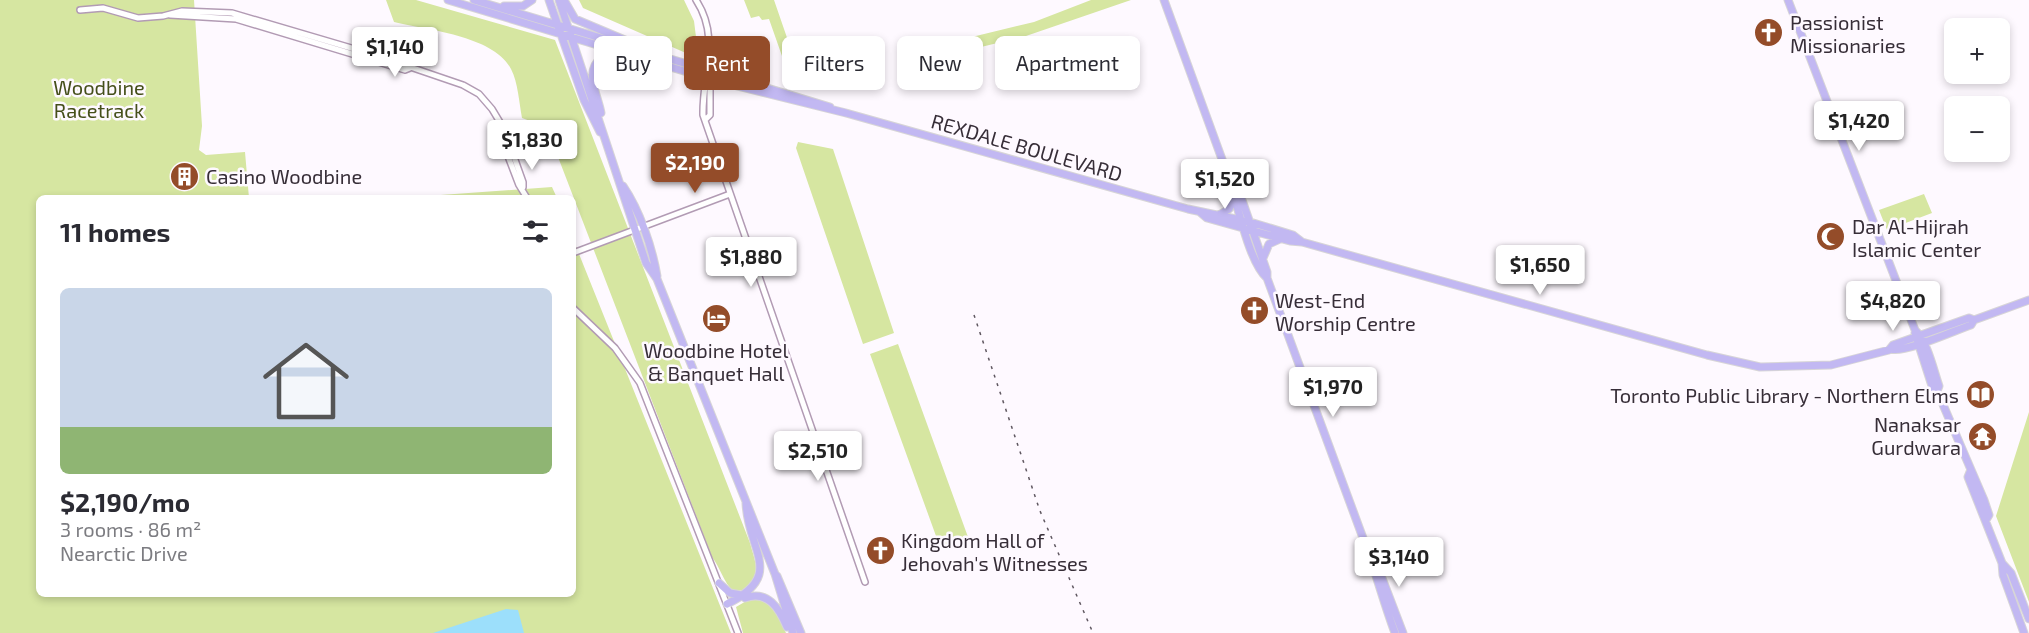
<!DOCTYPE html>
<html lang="en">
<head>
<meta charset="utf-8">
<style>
	:root { --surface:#fff; --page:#f7f7f7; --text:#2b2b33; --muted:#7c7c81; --line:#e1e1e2; --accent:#944c29 }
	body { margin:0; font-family:"Exo 2",sans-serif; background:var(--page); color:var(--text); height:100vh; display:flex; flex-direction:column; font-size:22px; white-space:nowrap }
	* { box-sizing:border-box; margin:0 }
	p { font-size:20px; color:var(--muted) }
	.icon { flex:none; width:33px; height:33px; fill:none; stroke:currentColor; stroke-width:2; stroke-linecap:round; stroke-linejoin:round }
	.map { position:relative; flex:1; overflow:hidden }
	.sheet { position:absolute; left:36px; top:195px; width:540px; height:402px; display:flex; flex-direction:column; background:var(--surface); border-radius:9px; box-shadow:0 3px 9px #0003 }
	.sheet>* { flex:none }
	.top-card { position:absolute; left:594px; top:36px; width:570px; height:54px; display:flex; gap:12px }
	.fabs { position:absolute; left:1944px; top:18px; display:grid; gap:12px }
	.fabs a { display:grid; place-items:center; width:66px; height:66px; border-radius:9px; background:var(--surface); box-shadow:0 3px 9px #0003; font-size:30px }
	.price { position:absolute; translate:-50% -51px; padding:0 14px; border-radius:6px; background:#fff; color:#222; font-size:20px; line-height:39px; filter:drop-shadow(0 2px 3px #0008) }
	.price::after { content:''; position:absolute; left:50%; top:36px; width:18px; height:14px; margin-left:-9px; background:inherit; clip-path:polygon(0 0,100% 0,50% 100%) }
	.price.selected { background:var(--accent); color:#fff }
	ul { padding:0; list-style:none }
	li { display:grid; align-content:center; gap:12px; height:318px; padding:0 24px }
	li+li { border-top:2px solid var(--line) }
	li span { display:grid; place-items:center; height:186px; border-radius:9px; color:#555 }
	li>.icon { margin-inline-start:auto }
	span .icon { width:108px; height:108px; fill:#fffc; stroke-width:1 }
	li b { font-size:26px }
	h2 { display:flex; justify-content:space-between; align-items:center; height:72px; padding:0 24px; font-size:26px }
	.chip { padding:0 21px; border-radius:9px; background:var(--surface); box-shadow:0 3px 9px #0003; font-size:21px; line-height:54px }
	.chip.selected { background:var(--accent); color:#fff }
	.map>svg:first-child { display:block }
	.green { fill:#d6e6a1 }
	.water { fill:#9cdffb }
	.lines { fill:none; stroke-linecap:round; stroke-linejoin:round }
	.minor-casing { stroke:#b29bb4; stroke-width:8 }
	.major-casing { stroke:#d7d5d7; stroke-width:9 }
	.minor { stroke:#fff; stroke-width:5 }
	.major { stroke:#c2b8f2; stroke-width:7 }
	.rail { stroke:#5f5760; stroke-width:1.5; stroke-dasharray:3 6; stroke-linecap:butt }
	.labels { text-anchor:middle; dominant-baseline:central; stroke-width:5; stroke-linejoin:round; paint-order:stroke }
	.poi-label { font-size:20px; fill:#372e38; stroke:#fef9ff; text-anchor:start }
	.park-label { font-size:20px; fill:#454f1a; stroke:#fef9ff }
	.street-label { font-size:20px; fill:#372e38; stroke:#fef9ff }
</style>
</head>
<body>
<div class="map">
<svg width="2029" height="633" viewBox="0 0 2029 633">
	<rect width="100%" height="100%" fill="#fef9ff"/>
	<path class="green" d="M0 0H194L202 126 199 150 206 155 245 152 249 198H39V594H573V239L731 633H0Z
		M386 0H416L555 40 750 543C756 565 761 571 746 590L733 591C723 581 721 569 712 557L553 144 541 125 522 118C519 103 518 82 511 69 494 36 428 30 394 22Z
		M579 0H684L694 21 698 53 695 57 583 8Z
		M744 0H774L794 58 782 56 769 19 762 20 759 16 751 18Z
		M1091 0H1131L1026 36 944 56 939 45 1034 22Z
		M798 142 833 149 894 333 863 344 796 148Z
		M552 187 557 198H399Z
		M1924 194 1932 213 1887 230 1879 210Z
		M898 344 968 537 940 547 870 354Z
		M2029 412V602L1996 516Z
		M760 598 772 603 786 633H743L736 607 748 600Z"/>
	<path class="water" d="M506 609 518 610 524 633H433Z"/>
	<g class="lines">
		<defs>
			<path id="minor" d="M696 0C721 38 702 75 703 115L865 582
				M80 10 103 8 138 18 163 16 182 11 232 13 375 55 463 85 479 94 492 109 504 129 523 182V187
				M170 15 236 19 405 70 410 68
				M706 119 710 115V84L707 78
				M500 126 498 130 519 185 527 198
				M573 253 730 194
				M573 308 615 348 640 383 738 633"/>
			<path id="major" d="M448 0 717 81 846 113 1188 209 1250 222 1293 235 1302 242
				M474 0 830 107
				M549 0 584 100 600 132
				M559 0 646 263 657 279 775 574 793 633
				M564 0 575 19 639 46
				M1164 0 1223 162 1237 198 1242 200 1267 272V278L1363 538C1375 569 1383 601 1395 633
				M1788 0 1915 330C1928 343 1933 369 1939 386L1937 391
				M504 6H523L532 0
				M601 113C598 95 583 71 602 57L620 56
				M623 186C640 211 652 247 657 276
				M1237 198 1236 203C1242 223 1252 265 1267 278
				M1200 212 1207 218 1290 241 1302 242 1707 355 1760 367 1831 365 1889 350 1893 345 1969 318 1974 320 2029 300
				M1219 215 1229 209 1235 197
				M1263 258 1269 244 1280 239
				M1915 333 1933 389 1938 393 1984 500 1989 515 1986 520
				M1891 349C1903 354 1956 330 1971 325L1974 320
				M1970 472 1968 477 2002 563 2003 575 2024 633
				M2002 563 2011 573 2029 619
				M1374 568 1382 578 1403 633
				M777 576 801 633
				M719 583 730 593 741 595
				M745 598C768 590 779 608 787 627
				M727 604C786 575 748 552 746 503"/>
		</defs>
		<use href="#minor" class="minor-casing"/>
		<use href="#major" class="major-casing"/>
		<use href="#minor" class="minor"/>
		<use href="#major" class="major"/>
		<path class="rail" d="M974 315 1040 511 1093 633"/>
	</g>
	<defs>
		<symbol id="church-disc" viewBox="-11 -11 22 22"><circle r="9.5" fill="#944c29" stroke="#fef9ff"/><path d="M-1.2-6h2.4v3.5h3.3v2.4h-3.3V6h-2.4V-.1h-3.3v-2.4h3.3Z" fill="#fff"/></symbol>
		<symbol id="building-disc" viewBox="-11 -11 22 22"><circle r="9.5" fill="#944c29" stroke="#fef9ff"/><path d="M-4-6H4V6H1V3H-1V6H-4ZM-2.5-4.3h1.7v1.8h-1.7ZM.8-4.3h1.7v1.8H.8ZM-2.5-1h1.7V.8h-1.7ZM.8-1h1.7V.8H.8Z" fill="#fff"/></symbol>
		<symbol id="mosque-disc" viewBox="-11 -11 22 22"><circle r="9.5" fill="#944c29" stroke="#fef9ff"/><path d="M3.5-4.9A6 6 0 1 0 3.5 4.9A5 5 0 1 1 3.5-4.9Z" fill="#fff"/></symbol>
		<symbol id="hotel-disc" viewBox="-11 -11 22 22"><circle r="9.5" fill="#944c29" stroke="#fef9ff"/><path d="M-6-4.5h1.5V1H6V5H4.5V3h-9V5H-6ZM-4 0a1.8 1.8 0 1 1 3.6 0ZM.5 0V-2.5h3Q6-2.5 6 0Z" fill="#fff"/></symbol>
		<symbol id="library-disc" viewBox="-11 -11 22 22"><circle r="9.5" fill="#944c29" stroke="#fef9ff"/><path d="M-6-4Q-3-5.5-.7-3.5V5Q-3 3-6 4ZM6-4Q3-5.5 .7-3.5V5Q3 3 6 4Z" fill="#fff"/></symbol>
		<symbol id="temple-disc" viewBox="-11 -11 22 22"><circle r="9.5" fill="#944c29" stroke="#fef9ff"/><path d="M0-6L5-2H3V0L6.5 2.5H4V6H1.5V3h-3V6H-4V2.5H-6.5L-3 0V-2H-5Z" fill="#fff"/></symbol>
	</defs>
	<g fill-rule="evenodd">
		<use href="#church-disc" x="1752" y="16" width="33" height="33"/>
		<use href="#building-disc" x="168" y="160" width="33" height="33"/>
		<use href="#mosque-disc" x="1814" y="220" width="33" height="33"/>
		<use href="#church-disc" x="1238" y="294" width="33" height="33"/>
		<use href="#hotel-disc" x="700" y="302" width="33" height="33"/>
		<use href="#library-disc" x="1964" y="378" width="33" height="33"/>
		<use href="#temple-disc" x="1966" y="420" width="33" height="33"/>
		<use href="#church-disc" x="864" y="534" width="33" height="33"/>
	</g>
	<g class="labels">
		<g class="poi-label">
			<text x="1790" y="22">Passionist<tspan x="1790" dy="23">Missionaries</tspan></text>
			<text x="206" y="176">Casino Woodbine</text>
			<text x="1852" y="226">Dar Al-Hijrah<tspan x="1852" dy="23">Islamic Center</tspan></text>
			<text x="1275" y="300">West-End<tspan x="1275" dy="23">Worship Centre</tspan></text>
			<text x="716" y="350" text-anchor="middle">Woodbine Hotel<tspan x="716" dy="23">&amp; Banquet Hall</tspan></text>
			<text x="1959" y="395" text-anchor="end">Toronto Public Library - Northern Elms</text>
			<text x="1961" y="424" text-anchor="end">Nanaksar<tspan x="1961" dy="23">Gurdwara</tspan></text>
			<text x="901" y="540">Kingdom Hall of<tspan x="901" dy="23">Jehovah's Witnesses</tspan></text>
		</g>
		<g class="park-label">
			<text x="99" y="87">Woodbine<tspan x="99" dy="23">Racetrack</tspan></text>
		</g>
		<g class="street-label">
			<text transform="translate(1027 147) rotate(16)">REXDALE BOULEVARD</text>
		</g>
	</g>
</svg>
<div class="fabs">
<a>+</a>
<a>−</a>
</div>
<b class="price" style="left:395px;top:78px">$1,140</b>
<b class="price" style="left:1859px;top:152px">$1,420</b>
<b class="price" style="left:532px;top:171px">$1,830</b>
<b class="price selected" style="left:695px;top:194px">$2,190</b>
<b class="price" style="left:1225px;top:210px">$1,520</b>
<b class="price" style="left:751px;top:288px">$1,880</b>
<b class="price" style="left:1540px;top:296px">$1,650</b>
<b class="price" style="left:1893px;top:332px">$4,820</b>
<b class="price" style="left:1333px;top:418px">$1,970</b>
<b class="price" style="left:818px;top:482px">$2,510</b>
<b class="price" style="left:1399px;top:588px">$3,140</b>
<div class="top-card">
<a class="chip">Buy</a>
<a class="chip selected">Rent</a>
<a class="chip">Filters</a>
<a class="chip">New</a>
<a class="chip">Apartment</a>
</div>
<section class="sheet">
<h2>11 homes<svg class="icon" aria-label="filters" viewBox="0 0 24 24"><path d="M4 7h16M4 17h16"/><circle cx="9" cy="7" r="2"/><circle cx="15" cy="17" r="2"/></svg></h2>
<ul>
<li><span style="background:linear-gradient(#c9d6e8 75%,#8fb573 0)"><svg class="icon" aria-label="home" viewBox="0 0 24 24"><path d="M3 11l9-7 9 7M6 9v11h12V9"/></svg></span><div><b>$2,190/mo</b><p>3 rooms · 86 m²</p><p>Nearctic Drive</p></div></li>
</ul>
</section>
</div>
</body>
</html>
